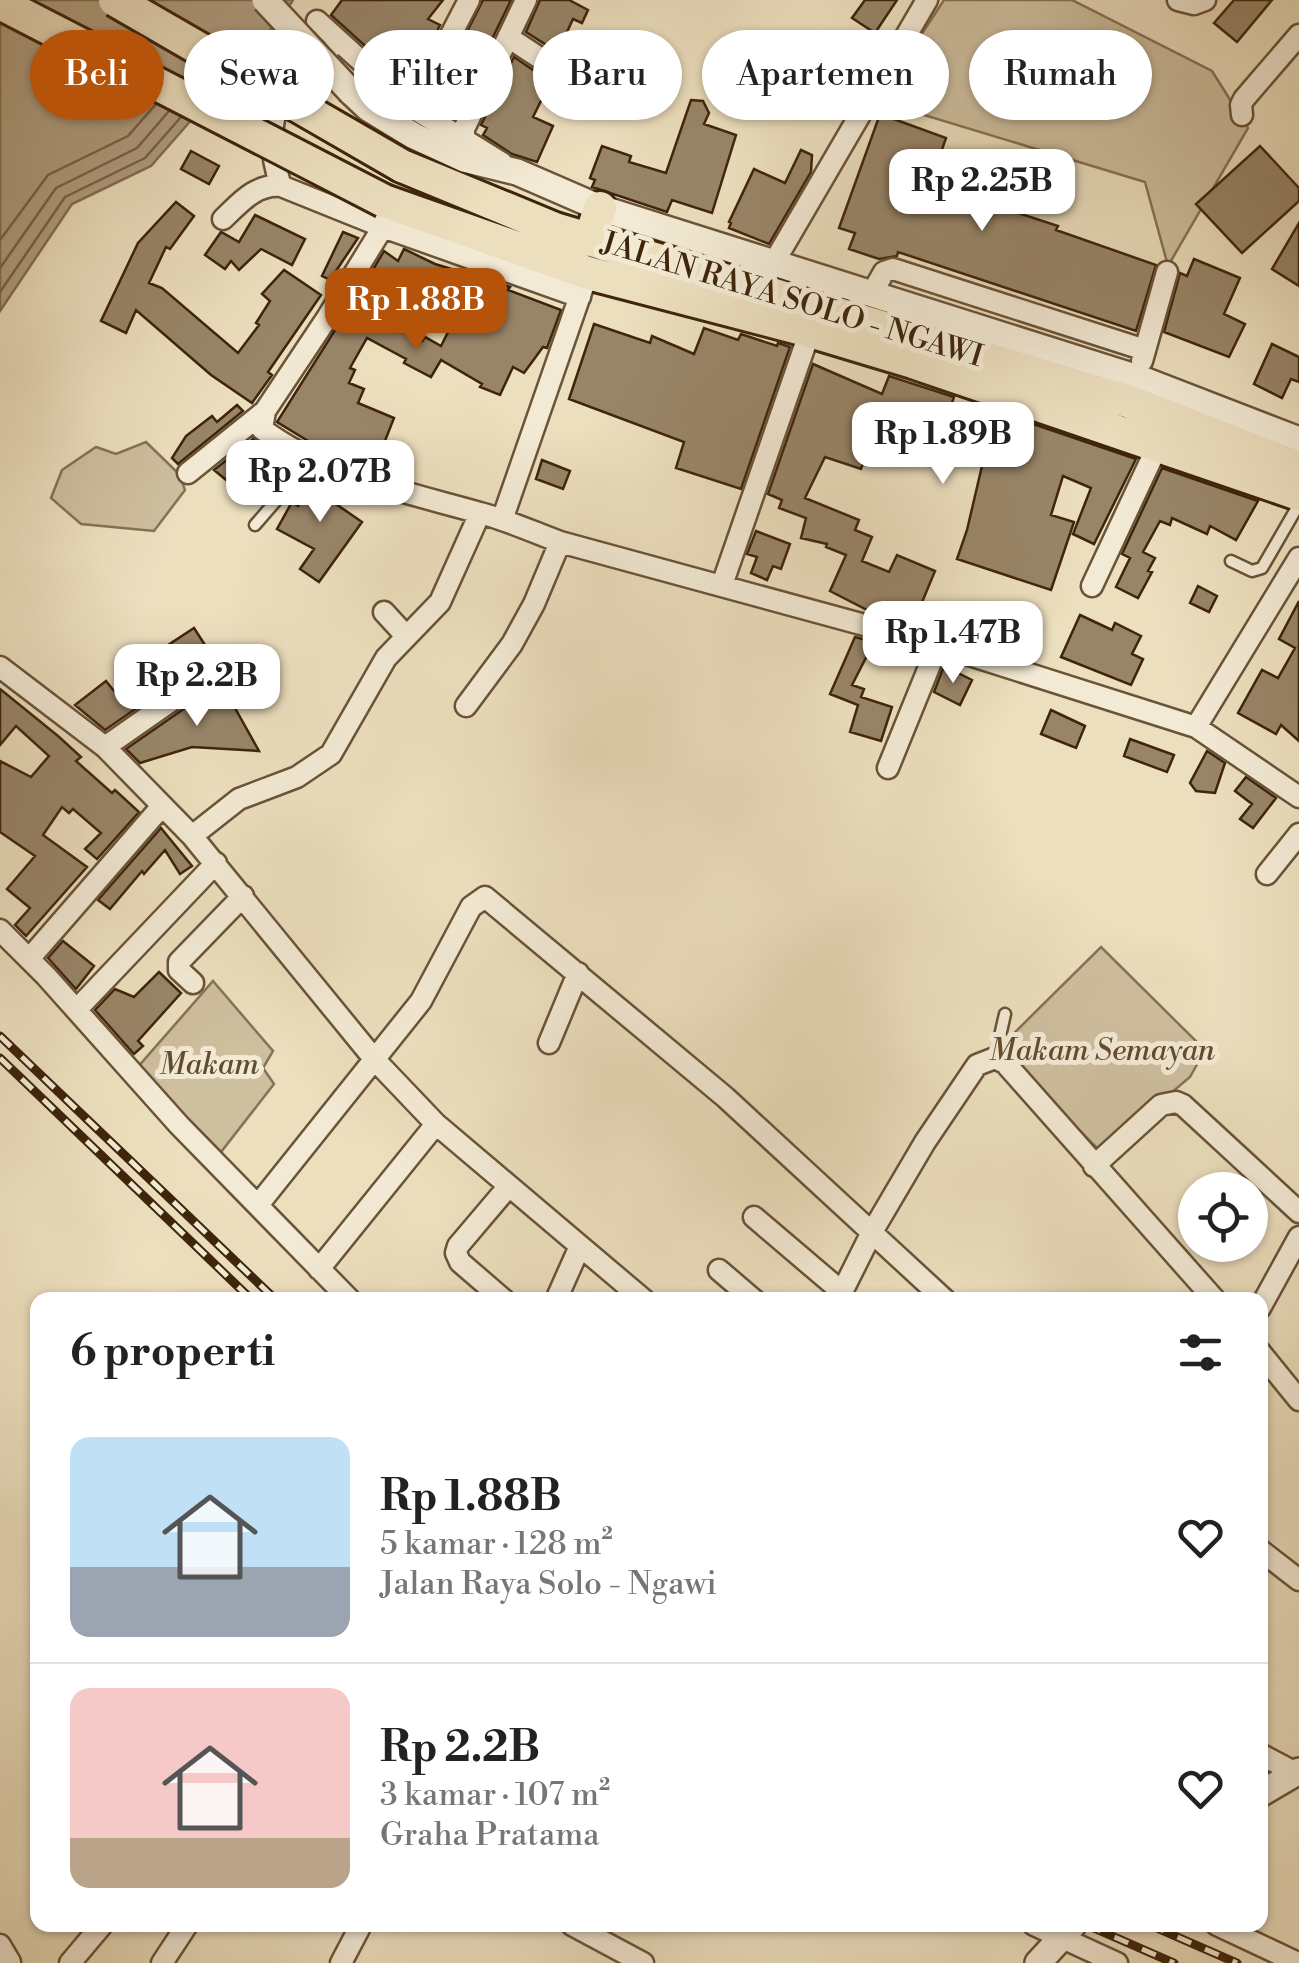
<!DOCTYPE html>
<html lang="id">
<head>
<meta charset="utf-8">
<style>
	:root { --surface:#fff; --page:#f2f2f2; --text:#222; --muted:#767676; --line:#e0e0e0; --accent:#b45309 }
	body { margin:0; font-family:"Libre Bodoni",serif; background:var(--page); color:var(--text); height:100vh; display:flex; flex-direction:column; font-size:38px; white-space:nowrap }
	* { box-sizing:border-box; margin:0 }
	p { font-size:32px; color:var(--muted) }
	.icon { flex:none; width:55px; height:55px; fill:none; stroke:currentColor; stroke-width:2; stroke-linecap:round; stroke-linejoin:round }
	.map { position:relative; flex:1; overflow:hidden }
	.side { position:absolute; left:30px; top:1292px; width:1238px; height:640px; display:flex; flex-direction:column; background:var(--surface); border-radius:20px; box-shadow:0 2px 8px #0004 }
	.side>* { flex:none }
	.banner { position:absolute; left:30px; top:30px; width:1240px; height:90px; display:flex; gap:20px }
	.fabs { position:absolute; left:1178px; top:1172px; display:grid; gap:20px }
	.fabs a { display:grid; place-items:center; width:90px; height:90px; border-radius:50%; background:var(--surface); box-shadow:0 2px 8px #0004; font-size:50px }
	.price { position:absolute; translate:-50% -85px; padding:0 22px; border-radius:20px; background:#fff; color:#222; font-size:32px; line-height:65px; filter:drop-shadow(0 2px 5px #0008) }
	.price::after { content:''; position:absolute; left:50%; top:60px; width:30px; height:22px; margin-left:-15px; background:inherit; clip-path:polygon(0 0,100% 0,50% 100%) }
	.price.selected { background:var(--accent); color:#fff }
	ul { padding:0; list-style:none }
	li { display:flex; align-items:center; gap:30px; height:250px; padding:0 40px }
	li+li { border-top:2px solid var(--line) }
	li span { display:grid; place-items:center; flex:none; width:280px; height:200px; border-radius:20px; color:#555 }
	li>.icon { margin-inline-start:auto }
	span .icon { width:120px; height:120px; fill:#fffc; stroke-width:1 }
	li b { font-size:42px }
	h2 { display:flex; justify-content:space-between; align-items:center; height:120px; padding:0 40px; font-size:42px }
	.chip { padding:0 35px; border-radius:45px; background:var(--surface); box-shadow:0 2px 8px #0004; font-size:35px; line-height:90px }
	.chip.selected { background:var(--accent); color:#fff }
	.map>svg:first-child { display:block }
	.green { fill:#cebf9f; stroke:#867254; stroke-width:2.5 }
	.water { fill:#b19f81; stroke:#836e51; stroke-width:2.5 }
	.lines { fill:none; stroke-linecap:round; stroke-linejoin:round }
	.shore { stroke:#786246; stroke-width:2.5 }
	.building { fill:#988568; stroke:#3e240a; stroke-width:2.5 }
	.service-casing { stroke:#6a5337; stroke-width:15 }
	.minor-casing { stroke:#6a5337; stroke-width:25 }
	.tertiary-casing { stroke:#6a5337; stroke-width:30 }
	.trunk-casing { stroke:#3e240a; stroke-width:38 }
	.service { stroke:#f3ead5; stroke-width:10 }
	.minor { stroke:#f3ead5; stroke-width:20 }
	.tertiary { stroke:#f3ead5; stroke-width:25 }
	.trunk { stroke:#ecdfbe; stroke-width:32 }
	.rail-casing { stroke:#3e240a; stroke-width:9 }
	.rail { stroke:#f3ead5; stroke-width:5; stroke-dasharray:15; stroke-linecap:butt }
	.tertiary-bridge-casing { stroke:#6a5337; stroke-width:30; stroke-linecap:butt }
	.trunk-bridge-casing { stroke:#3e240a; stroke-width:38; stroke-linecap:butt }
	.tertiary-bridge { stroke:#f3ead5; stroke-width:25 }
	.trunk-bridge { stroke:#ecdfbe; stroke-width:32 }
	.labels { text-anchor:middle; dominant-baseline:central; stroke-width:10; stroke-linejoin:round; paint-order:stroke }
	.street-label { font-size:30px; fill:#3e240a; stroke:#f3ead5 }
	.park-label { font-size:30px; font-style:italic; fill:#624b2f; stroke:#f3ead5 }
</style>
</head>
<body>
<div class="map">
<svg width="1299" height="1963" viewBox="0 0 1299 1963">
	<rect width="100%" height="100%" fill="#ecdfbe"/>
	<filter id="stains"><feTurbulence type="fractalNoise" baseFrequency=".002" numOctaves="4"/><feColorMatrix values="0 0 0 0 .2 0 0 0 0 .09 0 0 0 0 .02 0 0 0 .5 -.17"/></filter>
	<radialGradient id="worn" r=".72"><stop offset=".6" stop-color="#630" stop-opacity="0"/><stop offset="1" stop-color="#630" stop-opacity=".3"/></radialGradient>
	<path class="green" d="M944 0H1072L1212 71 1248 128 1168 266 1145 182 878 101Z
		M146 442 180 475 185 490 154 531 81 524 51 498 62 470 96 447 116 454Z
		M1101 947 1205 1050 1190 1077 1101 1152 1013 1064 1002 1052V1045Z
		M213 981 273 1051 263 1068 274 1084 221 1152 137 1068Z"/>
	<path class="water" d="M6 0H293L285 13 151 166 72 204 0 311V6Z"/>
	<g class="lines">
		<path class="shore" d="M0 240 48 175 128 136 156 104
			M0 268 56 188 137 148 169 111
			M0 292 65 197 145 158 181 117"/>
	</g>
	<path class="building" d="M342 0H443L428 19 440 25 412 81 396 74 331 15Z
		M483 0H511L456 113 432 101Z
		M540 0H569L588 10 582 23 573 19 556 56 551 48 526 32Z
		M865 0H897L875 33 852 18Z
		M1234 0H1272L1237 42 1214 23Z
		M514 57 536 72H550L545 86 548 87 533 117 553 126 537 162 512 154 483 135 487 128 481 125Z
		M691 100 703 101 709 113 704 124 736 135 712 213 672 200 667 212 592 187 595 180 590 178 602 146 631 156 629 162 666 173Z
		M880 114 946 138 930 184 1058 226 1056 230 1156 265 1136 331 898 252 897 256 879 259 849 249 855 233 839 228Z
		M1260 146 1299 188V201L1242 253 1196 204Z
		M801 150 812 155 811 172 769 244 729 228 731 223 729 222 754 169 785 183Z
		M191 151 219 166 209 184 181 169Z
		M176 202 194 216 170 249 166 247 149 283 162 288 238 353 259 325 256 323 270 301 262 294 284 270 321 295 268 372 272 375 252 403 211 375 136 310 126 333 101 321 138 243Z
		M255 215 305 239 292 265 261 249 239 270 231 261 225 269 205 255 221 232 239 242Z
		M1299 223V286L1272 269Z
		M343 232 358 238 330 280 322 276Z
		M404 249 435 264 510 287 508 290 561 310 547 348 543 347 524 373 513 367 500 395 480 387 482 384 441 360 431 377 404 363 406 359 367 338 350 368 355 370 349 383 364 389 358 403 394 418 374 469 318 447 277 422 354 300 422 341 425 337 441 346 455 318 427 305 431 293 389 273 380 286 368 278 384 251 398 261Z
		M1194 259 1240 278 1224 314 1245 324 1229 357 1164 332 1180 273 1187 276Z
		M594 324 650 343 652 336 694 354 704 328 738 340 741 334 777 346 778 343 790 347 741 489 676 468 684 442 569 399Z
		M1272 344 1299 357V382L1291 379 1282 398 1254 384Z
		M813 364 882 394 889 376 954 397 946 420 995 437 1001 413 1136 459 1094 544 1073 534 1091 488 1063 476 1051 515 1074 522 1051 590 957 559 967 530 982 466 953 454 950 462 932 454 937 443 876 424 861 469 825 457 805 498 859 520 855 530 872 537 862 561 889 572 897 555 935 571 913 624 875 614 830 591 846 555 826 547 827 544 801 538 806 518 779 508 782 500 768 494Z
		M237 405 243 411 178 464 172 458 186 436 212 416 217 422Z
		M253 439 282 459 262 478 260 475 242 493 214 470Z
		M542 460 570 471 563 489 536 479Z
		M1162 468 1258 501 1236 540 1210 526 1207 534 1172 518 1170 525 1160 521 1143 552 1155 558 1148 571 1152 572 1138 598 1116 587 1130 558 1122 554Z
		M314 475 345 487 336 504 362 522 319 582 300 569 314 549 277 529 292 502 298 506Z
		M756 531 790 544 781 569 773 566 767 580 751 573 757 557 747 554Z
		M1198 586 1217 596 1209 612 1190 603Z
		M1299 601V741L1281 725 1276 734 1238 713 1262 670 1278 678 1295 648 1279 639Z
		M1080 615 1112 630 1115 623 1141 636 1132 654 1143 659 1131 685 1061 657Z
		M1025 625 1040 631 1028 659 1013 654Z
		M194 628 212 656 105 730 75 705 106 681 114 691 133 672 162 657 159 651Z
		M855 637 874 642 852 685 864 689 861 697 892 707 881 741 850 732 858 705 830 694Z
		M944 666 972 680 960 705 934 692Z
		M221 683 259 751 192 747 140 763 126 749Z
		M0 689 58 736 81 757 76 761 112 793 115 790 139 812 97 859 85 849 101 833 73 809 69 813 62 807 43 835 87 867 26 936 15 925 30 908 7 889 35 856 0 832V761L31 777 49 756 16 726 0 745Z
		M1051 710 1085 726 1076 748 1041 734Z
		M1130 739 1174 755 1167 772 1124 756Z
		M1207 751 1225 763 1215 793 1196 791 1190 783Z
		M1246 777 1276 798 1253 828 1240 819 1252 804 1235 791Z
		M161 828 192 866 180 874 165 850 144 874 142 871 110 909 98 900Z
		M63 941 94 966 76 989 48 958Z
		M159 972 181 993 138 1041 143 1046 134 1054 95 1010 115 989 134 997Z"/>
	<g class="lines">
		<defs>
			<path id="service" d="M255 525 313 458
				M1231 561 1252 571 1262 568 1299 504
				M995 1058 1005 1014"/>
			<path id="minor" d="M1178 0 1194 4 1205 0
				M317 21 413 108 502 163
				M508 37 543 60
				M413 108 469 0
				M1242 115 1241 105 1244 99 1299 35
				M464 139V129L526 0
				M281 186C263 135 271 75 328 52
				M223 219C240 203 255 184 281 186L383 227 580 297
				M766 276 927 0
				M871 295 884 272 893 269 1145 350
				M1142 361 1167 272
				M265 411 262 429C325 476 406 492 480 513 507 520 533 532 560 542L938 645 1196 727 1299 797
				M188 473 265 411 327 318 383 227
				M502 520 584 284
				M722 585 810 331
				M1092 586 1158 445
				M384 612 406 636
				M0 667 105 747 192 836 375 1060 436 1124 644 1300
				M466 706 512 644 534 604 560 542
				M1196 727 1299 558
				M105 747 218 668
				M888 768 938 645
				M192 836 239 799 297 777 331 754 386 658 440 602 480 513
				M1267 874 1299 834
				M0 930 46 976 179 1125 350 1300
				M29 959 162 806
				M193 983 179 970V962L243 896
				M80 1006 216 863
				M549 1043 578 973
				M1094 1166 1161 1105 1176 1102 1183 1105 1299 1212
				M258 1205 421 1001 471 907 485 897 725 1097 945 1300
				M754 1217 842 1292
				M319 1269 436 1124
				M719 1270 754 1300
				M504 1300 460 1262 456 1253 458 1246 508 1187
				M556 1300 580 1246
				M838 1300 872 1232 925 1142 977 1065 995 1058 1005 1063 1215 1300
				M1260 1308 1299 1237
				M1260 1352 1299 1400
				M1260 1550 1299 1580
				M1260 1754 1296 1773
				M572 1925 643 1963
				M1034 1925 1117 1963
				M1217 1925 1298 1963
				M0 1945 10 1962
				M70 1963 102 1925
				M162 1963 187 1925
				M341 1963 361 1925"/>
			<path id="tertiary" d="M351 92 368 108 414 136 464 159 517 172 600 208 1141 379 1299 440
				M1260 1794 1299 1771
				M1038 1963 1073 1925"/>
			<path id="trunk" d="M402 166 555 229 1130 402 1299 468
				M384 201 588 273 810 331 913 362 1299 494
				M590 240 600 208"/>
		</defs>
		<use href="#service" class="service-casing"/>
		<use href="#minor" class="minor-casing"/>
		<use href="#tertiary" class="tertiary-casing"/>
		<use href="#trunk" class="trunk-casing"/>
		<use href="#service" class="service"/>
		<use href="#minor" class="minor"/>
		<use href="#tertiary" class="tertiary"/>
		<use href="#trunk" class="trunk"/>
		<defs>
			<path id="rail" d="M0 1036 276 1300
				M0 1058 252 1300
				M1087 1925 1174 1963
				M1150 1925 1237 1963"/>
		</defs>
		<use href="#rail" class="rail-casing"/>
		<use href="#rail" class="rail"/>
		<defs>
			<path id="tertiary-bridge" d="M265 0 351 92"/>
			<path id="trunk-bridge" d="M115 0 402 166
				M0 3 384 201"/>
		</defs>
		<use href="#tertiary-bridge" class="tertiary-bridge-casing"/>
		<use href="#trunk-bridge" class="trunk-bridge-casing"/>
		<use href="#tertiary-bridge" class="tertiary-bridge"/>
		<use href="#trunk-bridge" class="trunk-bridge"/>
	</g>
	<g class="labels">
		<g class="street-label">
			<text transform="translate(792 300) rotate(17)">JALAN RAYA SOLO - NGAWI</text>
		</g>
		<g class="park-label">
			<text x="1102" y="1051">Makam Semayan</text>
			<text x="209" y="1065">Makam</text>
		</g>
	</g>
	<rect width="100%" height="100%" filter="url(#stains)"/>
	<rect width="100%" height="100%" fill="url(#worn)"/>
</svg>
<div class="fabs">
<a><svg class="icon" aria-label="locate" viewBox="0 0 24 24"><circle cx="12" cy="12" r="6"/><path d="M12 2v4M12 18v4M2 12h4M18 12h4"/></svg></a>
</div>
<b class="price" style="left:982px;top:234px">Rp 2.25B</b>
<b class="price selected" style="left:416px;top:353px">Rp 1.88B</b>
<b class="price" style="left:943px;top:487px">Rp 1.89B</b>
<b class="price" style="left:320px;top:525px">Rp 2.07B</b>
<b class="price" style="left:953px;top:686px">Rp 1.47B</b>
<b class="price" style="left:197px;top:729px">Rp 2.2B</b>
<div class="banner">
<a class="chip selected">Beli</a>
<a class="chip">Sewa</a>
<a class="chip">Filter</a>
<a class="chip">Baru</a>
<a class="chip">Apartemen</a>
<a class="chip">Rumah</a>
</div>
<section class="side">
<h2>6 properti<svg class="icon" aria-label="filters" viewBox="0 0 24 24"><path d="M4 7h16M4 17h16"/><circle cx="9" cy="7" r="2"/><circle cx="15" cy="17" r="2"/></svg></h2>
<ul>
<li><span style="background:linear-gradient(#bfe0f5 65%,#9aa5b1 0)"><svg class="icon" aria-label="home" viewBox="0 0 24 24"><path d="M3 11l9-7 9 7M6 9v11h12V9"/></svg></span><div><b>Rp 1.88B</b><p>5 kamar · 128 m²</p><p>Jalan Raya Solo - Ngawi</p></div><svg class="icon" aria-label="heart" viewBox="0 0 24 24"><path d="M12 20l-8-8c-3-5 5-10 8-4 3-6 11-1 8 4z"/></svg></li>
<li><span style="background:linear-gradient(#f6c9c9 75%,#b9a48a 0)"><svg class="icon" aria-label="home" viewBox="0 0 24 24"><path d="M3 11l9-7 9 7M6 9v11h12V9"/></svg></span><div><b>Rp 2.2B</b><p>3 kamar · 107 m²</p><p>Graha Pratama</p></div><svg class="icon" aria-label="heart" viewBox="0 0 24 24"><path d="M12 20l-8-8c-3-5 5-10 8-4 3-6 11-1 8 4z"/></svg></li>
</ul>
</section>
</div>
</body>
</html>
